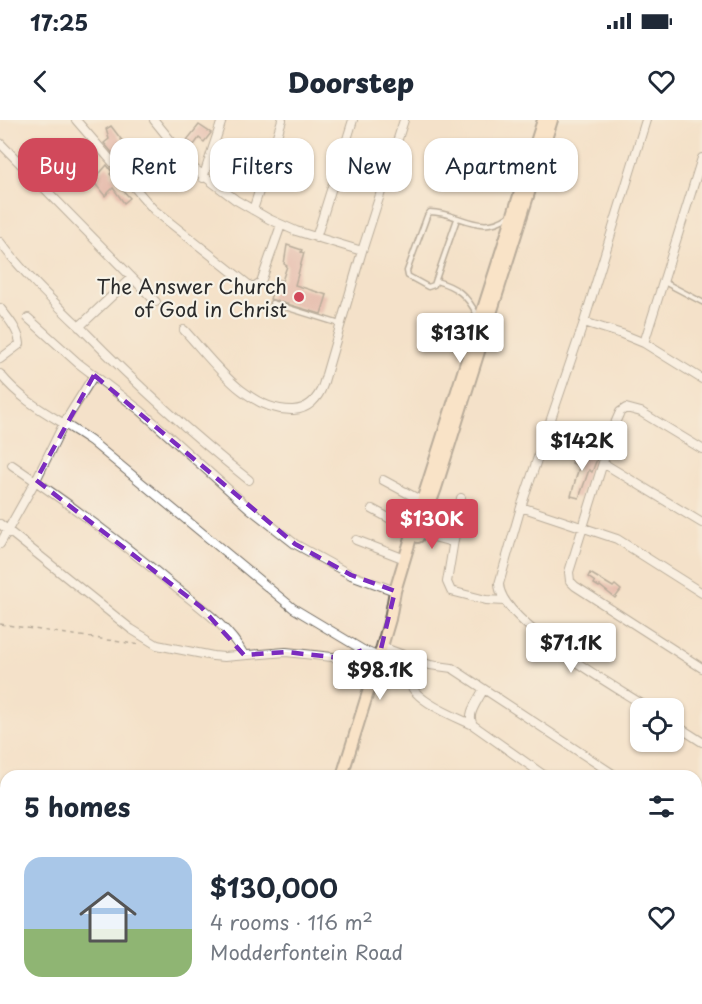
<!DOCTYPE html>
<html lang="en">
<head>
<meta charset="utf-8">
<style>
	:root { --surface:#fff; --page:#f6f6f7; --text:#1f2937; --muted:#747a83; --line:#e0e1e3; --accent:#d1495b }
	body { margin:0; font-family:"Playpen Sans",sans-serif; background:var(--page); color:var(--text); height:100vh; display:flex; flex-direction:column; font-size:22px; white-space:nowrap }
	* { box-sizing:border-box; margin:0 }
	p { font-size:20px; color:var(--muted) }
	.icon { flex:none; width:33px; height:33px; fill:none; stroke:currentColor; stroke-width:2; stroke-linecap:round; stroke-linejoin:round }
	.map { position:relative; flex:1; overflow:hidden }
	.details { position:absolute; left:0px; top:650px; width:702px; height:236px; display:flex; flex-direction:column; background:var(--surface); border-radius:18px 18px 0 0; box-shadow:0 2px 4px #0004 }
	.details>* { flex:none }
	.guide { position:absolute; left:18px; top:18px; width:666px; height:54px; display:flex; gap:12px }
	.tools { position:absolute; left:630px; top:578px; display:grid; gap:12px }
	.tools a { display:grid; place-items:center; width:54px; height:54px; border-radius:12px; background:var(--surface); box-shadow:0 2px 4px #0004; font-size:30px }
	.price { position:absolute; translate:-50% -51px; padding:0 14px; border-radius:6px; background:#fff; color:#222; font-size:20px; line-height:39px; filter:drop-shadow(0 2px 3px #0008) }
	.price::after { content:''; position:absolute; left:50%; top:36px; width:18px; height:14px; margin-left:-9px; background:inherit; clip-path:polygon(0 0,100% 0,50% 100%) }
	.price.selected { background:var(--accent); color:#fff }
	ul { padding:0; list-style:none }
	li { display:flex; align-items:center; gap:18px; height:150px; padding:0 24px }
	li+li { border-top:2px solid var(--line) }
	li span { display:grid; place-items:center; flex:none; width:168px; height:120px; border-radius:18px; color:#555 }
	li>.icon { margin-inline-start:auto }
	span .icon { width:72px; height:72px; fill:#fffc; stroke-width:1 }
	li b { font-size:26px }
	h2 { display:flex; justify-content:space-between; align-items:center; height:72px; padding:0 24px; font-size:26px }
	.chip { padding:0 21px; border-radius:18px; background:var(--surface); box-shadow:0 2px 4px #0004; font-size:21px; line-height:54px }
	.chip.selected { background:var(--accent); color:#fff }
	.status { display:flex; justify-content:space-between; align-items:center; height:42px; padding:0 30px; background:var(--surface); direction:ltr }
	.status svg { height:16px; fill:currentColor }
	header { display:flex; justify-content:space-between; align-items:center; height:78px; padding:0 24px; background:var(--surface); font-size:27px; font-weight:800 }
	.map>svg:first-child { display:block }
	.building { fill:#d79492 }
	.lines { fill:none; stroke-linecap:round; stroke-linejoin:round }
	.service-casing { stroke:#716b62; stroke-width:7 }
	.minor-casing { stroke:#716b62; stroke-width:10 }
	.secondary-casing { stroke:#716b62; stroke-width:14 }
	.path { stroke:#716b62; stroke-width:1.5; stroke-dasharray:4.5 4.5; stroke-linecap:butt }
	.service { stroke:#fff; stroke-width:4 }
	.minor { stroke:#fff; stroke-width:8 }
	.secondary { stroke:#ffe4c6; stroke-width:10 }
	.marked { fill:none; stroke:#7b2cbf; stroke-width:4.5; stroke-dasharray:12 8; stroke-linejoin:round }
	.poi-dot { fill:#d1495b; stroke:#f7f3e8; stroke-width:2 }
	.labels { text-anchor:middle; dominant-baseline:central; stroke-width:4.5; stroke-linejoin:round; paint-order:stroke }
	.poi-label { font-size:20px; fill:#2b2b2b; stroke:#f7f3e8; text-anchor:end }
</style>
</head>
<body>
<div class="status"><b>17:25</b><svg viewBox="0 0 49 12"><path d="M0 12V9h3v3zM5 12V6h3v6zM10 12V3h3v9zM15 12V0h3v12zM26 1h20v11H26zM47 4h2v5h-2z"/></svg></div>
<header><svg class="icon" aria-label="back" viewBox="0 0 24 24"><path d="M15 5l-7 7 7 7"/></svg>Doorstep<svg class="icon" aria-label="heart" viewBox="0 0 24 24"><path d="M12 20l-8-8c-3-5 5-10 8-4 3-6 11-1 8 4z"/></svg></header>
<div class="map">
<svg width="702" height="884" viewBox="0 0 702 884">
	<rect width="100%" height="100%" fill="#f7f3e8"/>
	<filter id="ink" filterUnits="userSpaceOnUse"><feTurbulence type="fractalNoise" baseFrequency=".0167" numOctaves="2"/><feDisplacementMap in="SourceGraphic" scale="12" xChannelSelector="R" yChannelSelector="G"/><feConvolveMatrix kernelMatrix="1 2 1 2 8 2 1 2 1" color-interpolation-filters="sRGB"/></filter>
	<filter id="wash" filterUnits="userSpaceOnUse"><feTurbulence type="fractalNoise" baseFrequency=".008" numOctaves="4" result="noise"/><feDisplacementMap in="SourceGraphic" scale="24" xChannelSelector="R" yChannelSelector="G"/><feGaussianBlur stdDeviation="1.35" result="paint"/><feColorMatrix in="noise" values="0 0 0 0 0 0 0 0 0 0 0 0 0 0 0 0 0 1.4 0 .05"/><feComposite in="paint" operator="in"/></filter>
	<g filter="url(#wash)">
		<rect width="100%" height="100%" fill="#f4e1c9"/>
		<g id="blocks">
			<path class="building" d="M199 5 211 13 204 22 199 18 194 25 187 20Z
				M111 6 130 31 120 42 104 23 109 19 106 9Z
				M107 45 112 52 110 54 116 60 114 61 130 78 124 83 113 68 105 76 93 61Z
				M287 125 302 130 301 132 304 133 295 165 327 175 321 194 270 179 277 159 282 161 287 146 284 144Z
				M576 332 597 339 592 352 589 350 579 378 571 376 579 347 572 343Z
				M590 453 613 467 615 465 621 470 615 478 600 466 599 467 594 464 595 462 588 457Z"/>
		</g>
	</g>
	<g filter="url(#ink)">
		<use href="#blocks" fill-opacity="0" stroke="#716b62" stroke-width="1.5"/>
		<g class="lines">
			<defs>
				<path id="service" d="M457 99 434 165 428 167 408 156 407 151 427 96 430 92C459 92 480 117 509 96
					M436 161C457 167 467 175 477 195
					M664 162 702 182
					M272 183 340 204"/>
				<path id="minor" d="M76 0 154 90 250 166H255L261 162 281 105
					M154 0 192 47 236 80 269 99 296 111 362 131
					M646 0 584 202 521 387 499 464C500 502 616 567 648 588
					M0 23 156 182
					M203 58 222 0
					M253 90 282 0
					M316 118 353 0
					M0 122C25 155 55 183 85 212 137 265 191 314 249 360
					M0 188C8 198 19 211 20 224L0 239
					M28 198 78 243 141 291 249 388 295 424 351 455 395 471
					M584 202 622 214 644 223 702 259
					M79 207 131 158
					M184 210C213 241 246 291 293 290 308 289 318 279 323 265L362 131 404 0
					M644 223 702 38
					M0 254C27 287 57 297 91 321L293 488 363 530 379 537
					M702 329 641 292 626 288 620 292 616 301 569 452 570 461 575 466 702 548
					M603 343 702 403
					M12 345C68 383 123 423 175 467 199 486 229 507 244 535
					M383 360 422 381
					M461 378 447 462 451 471 486 480 505 481
					M521 387 617 419 702 473
					M372 389 413 411
					M0 404 131 509 157 525 213 536 224 537 286 532 341 538 348 537 363 530
					M419 413 452 422
					M356 420 405 439
					M0 424 36 360 64 303 94 255
					M382 527 430 545 452 548 616 656
					M414 538C413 544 409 550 409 556 406 578 456 597 473 605
					M483 570C478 581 466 594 473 605L545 656
					M674 604 702 622
					M696 708 702 713
					M696 757 702 761"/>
				<path id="secondary" d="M418 417 436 368 552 0
					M342 656 379 537 390 499 395 471 422 381 543 0
					M272 884 274 879"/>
			</defs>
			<use href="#service" class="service-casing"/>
			<use href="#minor" class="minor-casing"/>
			<use href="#secondary" class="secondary-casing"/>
			<path class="path" d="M0 504 141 525"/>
			<use href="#service" class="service"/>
			<use href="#minor" class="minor"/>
			<use href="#secondary" class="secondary"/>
		</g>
	</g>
	<path d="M0 0H702V884H0ZM94 255 295 424 351 455 395 471 379 537 363 530 341 538 286 532 244 535 201 487 36 360Z" fill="#f4e1c9" fill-opacity=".55" fill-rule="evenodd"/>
	<path class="marked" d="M94 255 295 424 351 455 395 471 379 537 363 530 341 538 286 532 244 535 201 487 36 360Z"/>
	<circle class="poi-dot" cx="299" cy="177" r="6"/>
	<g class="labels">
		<g class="poi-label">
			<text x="287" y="166">The Answer Church<tspan x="287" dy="23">of God in Christ</tspan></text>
		</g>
	</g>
</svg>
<div class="tools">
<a><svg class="icon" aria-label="locate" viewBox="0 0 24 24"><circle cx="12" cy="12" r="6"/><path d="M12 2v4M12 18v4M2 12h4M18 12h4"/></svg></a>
</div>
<b class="price" style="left:460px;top:244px">$131K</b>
<b class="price" style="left:582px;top:352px">$142K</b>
<b class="price selected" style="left:432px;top:430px">$130K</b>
<b class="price" style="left:571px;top:554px">$71.1K</b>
<b class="price" style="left:380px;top:581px">$98.1K</b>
<div class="guide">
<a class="chip selected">Buy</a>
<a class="chip">Rent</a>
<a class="chip">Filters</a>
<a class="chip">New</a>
<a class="chip">Apartment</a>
</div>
<section class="details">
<h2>5 homes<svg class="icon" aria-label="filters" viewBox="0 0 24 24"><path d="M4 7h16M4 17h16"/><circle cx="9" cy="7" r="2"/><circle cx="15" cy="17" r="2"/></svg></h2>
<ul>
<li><span style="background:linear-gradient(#a9c7e8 60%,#8fb573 0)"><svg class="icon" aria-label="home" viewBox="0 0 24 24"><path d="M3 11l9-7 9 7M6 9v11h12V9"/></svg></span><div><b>$130,000</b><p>4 rooms · 116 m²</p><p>Modderfontein Road</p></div><svg class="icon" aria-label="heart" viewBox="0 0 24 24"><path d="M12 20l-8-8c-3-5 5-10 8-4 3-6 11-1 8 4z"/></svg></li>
</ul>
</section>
</div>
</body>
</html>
